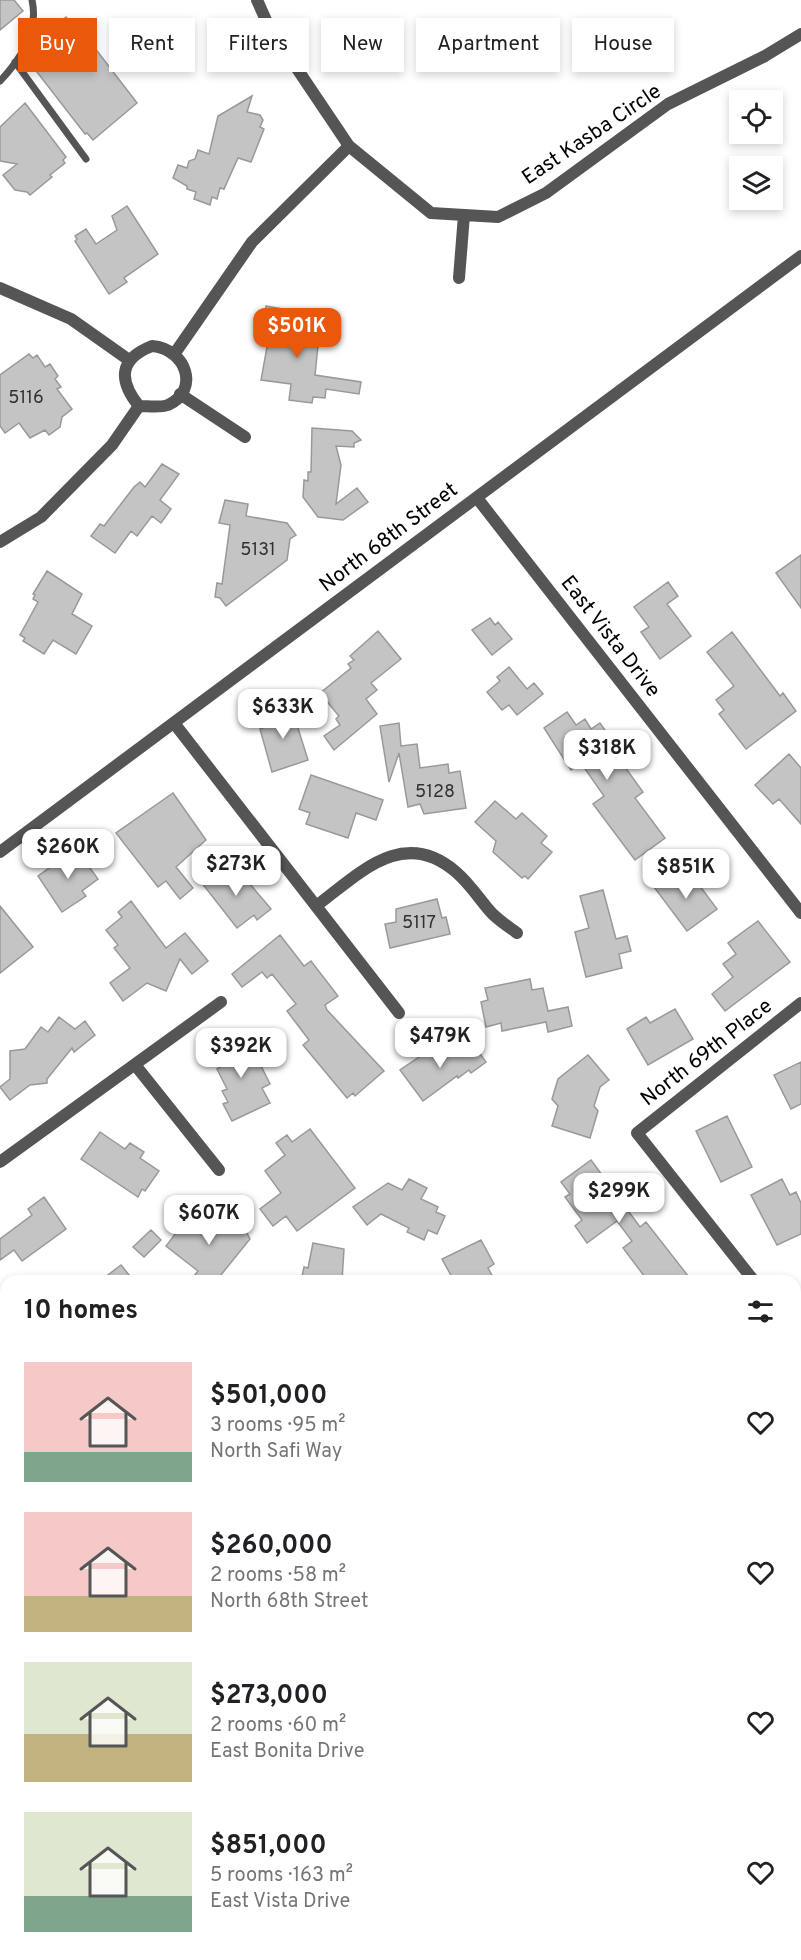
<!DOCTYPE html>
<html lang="en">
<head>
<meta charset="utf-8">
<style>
	:root { --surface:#fff; --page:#f2f2f2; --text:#202124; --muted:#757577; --accent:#ea580c }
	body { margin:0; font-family:Overpass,sans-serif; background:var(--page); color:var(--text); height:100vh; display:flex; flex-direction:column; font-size:22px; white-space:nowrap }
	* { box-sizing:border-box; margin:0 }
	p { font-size:20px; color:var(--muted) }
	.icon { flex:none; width:33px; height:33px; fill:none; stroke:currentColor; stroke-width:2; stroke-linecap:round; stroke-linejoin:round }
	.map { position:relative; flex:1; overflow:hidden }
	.panel { position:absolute; left:0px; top:1275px; width:801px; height:686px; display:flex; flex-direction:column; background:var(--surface); border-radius:18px 18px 0 0; box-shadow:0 3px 9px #0003 }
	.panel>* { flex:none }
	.hud { position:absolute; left:18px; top:18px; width:765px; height:54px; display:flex; gap:12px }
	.fabs { position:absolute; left:729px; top:90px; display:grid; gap:12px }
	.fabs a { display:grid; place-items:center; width:54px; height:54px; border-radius:0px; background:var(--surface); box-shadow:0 3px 9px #0003; font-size:30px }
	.price { position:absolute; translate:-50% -51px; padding:0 14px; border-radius:12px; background:#fff; color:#222; font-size:20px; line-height:39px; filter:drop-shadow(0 2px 3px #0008) }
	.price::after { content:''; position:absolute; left:50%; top:36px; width:18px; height:14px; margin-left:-9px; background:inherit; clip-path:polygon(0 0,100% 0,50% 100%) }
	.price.active { background:var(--accent); color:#fff }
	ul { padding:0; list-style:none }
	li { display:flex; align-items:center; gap:18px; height:150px; padding:0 24px }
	li span { display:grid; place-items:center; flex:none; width:168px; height:120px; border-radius:0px; color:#555 }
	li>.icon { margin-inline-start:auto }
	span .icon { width:72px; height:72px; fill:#fffc; stroke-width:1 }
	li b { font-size:26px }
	h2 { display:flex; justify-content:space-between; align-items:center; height:72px; padding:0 24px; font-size:26px }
	.tag { padding:0 21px; border-radius:0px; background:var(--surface); box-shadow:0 3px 9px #0003; font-size:21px; line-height:54px }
	.tag.active { background:var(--accent); color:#fff }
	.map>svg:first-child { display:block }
	.building { fill:#c4c4c4; stroke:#999; stroke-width:1.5 }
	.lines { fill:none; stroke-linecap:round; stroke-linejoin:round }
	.service { stroke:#555; stroke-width:7 }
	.minor { stroke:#555; stroke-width:12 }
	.tertiary { stroke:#555; stroke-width:12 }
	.secondary { stroke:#222; stroke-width:12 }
	.labels { text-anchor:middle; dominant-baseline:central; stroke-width:4.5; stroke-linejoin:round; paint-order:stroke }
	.number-label { font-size:18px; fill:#313131 }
	.street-label { font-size:21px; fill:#000; stroke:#fff }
</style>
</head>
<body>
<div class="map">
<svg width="801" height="1960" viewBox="0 0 801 1960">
	<rect width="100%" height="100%" fill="#fff"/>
	<path class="building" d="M0 0H14L23 11 0 30Z
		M66 17 74 29 78 26 137 103 93 140 87 133 85 134 30 63 43 54 37 46 42 42 39 37Z
		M252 96 247 112 260 115 263 120 260 127 264 129 251 162 238 158 224 189 220 188 217 199 212 197 210 205 194 199 196 192 187 189V186L173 178 178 165 187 168 189 161 195 159 198 150 209 154 218 116Z
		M25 103 66 157 63 160 65 163 50 175 52 177 30 195 27 192 15 190 3 175 17 164 0 161V127Z
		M127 206 158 254 124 278 127 282 109 294 75 241 77 239 75 236 86 229 96 244 117 230 112 216Z
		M266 306 306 313 303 344 318 346 315 375 361 382 359 394 326 389 325 398 313 397 312 403 289 400 291 384 261 380 271 325 263 324Z
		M29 354 33 358 37 355 45 367 50 364 58 376 55 379 61 387 57 389 72 409 62 417 60 427 49 435 45 430 30 438 19 423 5 433 0 426V375Z
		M312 428 352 431 361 440 354 443V447L336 446 341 465 336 504 357 488 368 502 343 520 318 517 303 497 304 480 308 481V472H311Z
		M162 464 179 474 160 500 171 509 161 523 152 516 137 536 131 531 115 553 91 536 100 524 104 526 134 487 140 482 145 487Z
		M225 500 248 504 246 516 287 523 296 535 290 539 287 560 226 606 220 598 215 597 217 583 222 584 230 525 219 523Z
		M801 555V608L776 573Z
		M47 571 82 594 72 614 92 626 76 654 53 640 44 654 23 641 25 638 20 635 38 602 33 599 35 595 33 594Z
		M668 582 678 596 667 604 691 636 660 659 641 632 649 627 634 607Z
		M490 618 495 625 498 622 512 639 492 655 472 630Z
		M378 631 401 659 371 683 377 690 366 699 377 714 334 750 324 736 340 725 336 719 339 716 320 693 351 668 348 664 354 660 350 656Z
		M732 632 780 696 783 693 796 711 746 749 719 714 724 710 716 700 734 686 707 652Z
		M509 667 527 689 534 683 543 694 517 715 509 705 502 710 487 692 500 681 497 677Z
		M291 706 308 760 272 772 260 729 271 724 267 713Z
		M567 712 576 725 585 719 591 729 600 723 626 760 622 763 643 792 635 798 665 838 635 860 593 804 604 796 581 763 571 770 544 728Z
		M399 723 401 746 417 744 420 768 448 764 449 773 460 771 466 808 424 814 420 804 408 807 399 753 389 782 380 726Z
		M789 754 801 768V824L779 799 773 804 755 785Z
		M311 775 383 800 376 820 356 813 348 838 306 824 310 813 299 809Z
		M173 793 206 840 176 867 193 888 180 899 166 881 158 887 116 833Z
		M495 801 516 819 522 813 547 836 541 843 552 852 528 879 525 876 522 878 493 852 496 841 475 822Z
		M76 849 98 879 82 891 86 896 62 912 38 876Z
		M221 867 228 877 239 871 271 909 257 920 254 915 237 928 201 882Z
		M675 872 682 881 691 874 717 909 687 931 654 887Z
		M603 890 616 939 627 936 631 951 619 954 622 968 586 977 575 932 589 928 580 896Z
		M437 899 442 918 446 917 450 934 390 948 385 924 396 922V909Z
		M131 901 166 948 185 933 208 961 192 974 180 959 166 991 147 983 123 1001 110 983 130 968 114 948 118 945 106 930 122 917 118 912Z
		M0 906 33 947 0 973Z
		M758 921 790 962 725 1011 712 994 733 977 723 964 736 954 728 943Z
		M280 935 304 966 311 961 338 996 325 1005 327 1010 384 1071 355 1096 353 1093 347 1098 303 1045 309 1040 287 1011 296 1004 272 974 267 978 262 972 242 987 232 974Z
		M530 979 532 990 543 988 548 1011 568 1007 572 1026 548 1032 546 1022 502 1031 501 1023 486 1027 481 1002 488 1000 485 988Z
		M675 1009 693 1039 648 1065 627 1029 646 1017 650 1023Z
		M59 1017 75 1029 85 1021 95 1035 74 1052 72 1048 47 1079V1083L30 1085 10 1100 0 1087 10 1079V1051L25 1049 41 1027 48 1032Z
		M239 1035 252 1061 257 1058 270 1084 262 1088 270 1103 232 1121 223 1104 228 1102 222 1091 227 1089 217 1069 224 1065 215 1047Z
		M452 1043 461 1055 474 1045 486 1062 471 1073 469 1070 458 1078 457 1076 423 1101 400 1070 437 1045 442 1051Z
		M588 1055 609 1080 600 1087 594 1106 598 1111 590 1138 552 1126 558 1106 552 1099 558 1079Z
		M801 1062V1104L791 1109 774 1075Z
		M727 1116 752 1167 721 1182 696 1131Z
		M310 1129 355 1188 297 1231 286 1216 273 1226 260 1209 281 1193 265 1171 285 1155 276 1143 287 1135 292 1142Z
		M100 1132 125 1149 130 1143 144 1152 140 1158 159 1171 145 1191 142 1189 138 1197 81 1159Z
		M591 1160 640 1227 646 1222 692 1281H648L623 1248 632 1241 617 1221 587 1243 575 1226 582 1220 565 1197 570 1194 561 1182Z
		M409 1179 427 1188 421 1199 438 1207 436 1212 445 1216 437 1234 428 1230 424 1240 407 1232 409 1228 381 1214 367 1225 353 1207 388 1183 402 1190Z
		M782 1179 790 1195 796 1192 801 1203V1234L777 1245 751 1195Z
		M44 1197 66 1229 22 1261 14 1250 0 1260V1239L32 1215 28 1209Z
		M189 1216 196 1222 227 1221 238 1216 250 1239 216 1281H190L198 1271 166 1246Z
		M151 1230 161 1240 144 1257 133 1247Z
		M481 1240 494 1264 488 1268 495 1281H454L442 1259Z
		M313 1243 344 1249 342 1281H301L304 1267 308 1268Z
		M121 1265 134 1281H100Z"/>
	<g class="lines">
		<path class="service" d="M15 62 86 159
			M0 81C21 59 39 31 32 0"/>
		<path class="minor" d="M257 0 269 27 349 146 431 213 498 217 546 193 668 104 765 56 801 34
			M459 278 464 215
			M0 288 71 319 129 360
			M152 346C187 349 200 391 168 405 160 408 148 406 139 406 118 380 119 359 152 346Z
			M175 353 252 242 349 146
			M180 394 245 437
			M477 498 801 913
			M0 542 41 517 112 445 139 406
			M174 723 399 1013
			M316 906C359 874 403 826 456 872 469 883 478 897 489 910 496 919 508 926 517 933
			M136 1066 219 1170
			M0 1162 221 1002
			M754 1281 637 1133 801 1003
			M795 1332V1342
			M795 1662 801 1670
			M0 1765 6 1760
			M0 1873 6 1881
			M0 1931 6 1927
			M622 1954 627 1960
			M770 1954 775 1960
			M671 1960 678 1954"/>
		<path class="tertiary" d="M0 852 801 256"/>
		<path class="secondary" d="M0 1499 6 1506
			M346 1954 350 1960
			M366 1954 370 1960"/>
	</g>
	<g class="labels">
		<g class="number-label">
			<text x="26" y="398">5116</text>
			<text x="258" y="550">5131</text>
			<text x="435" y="792">5128</text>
			<text x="419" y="923">5117</text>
		</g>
		<g class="street-label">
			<text transform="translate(592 135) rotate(-34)">East Kasba Circle</text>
			<text transform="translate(389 538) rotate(-37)">North 68th Street</text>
			<text transform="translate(610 637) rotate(52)">East Vista Drive</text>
			<text transform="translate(707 1053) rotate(-38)">North 69th Place</text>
		</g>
	</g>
</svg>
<div class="fabs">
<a><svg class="icon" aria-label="locate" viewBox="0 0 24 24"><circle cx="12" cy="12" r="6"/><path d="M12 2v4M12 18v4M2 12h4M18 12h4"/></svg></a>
<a><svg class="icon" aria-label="layers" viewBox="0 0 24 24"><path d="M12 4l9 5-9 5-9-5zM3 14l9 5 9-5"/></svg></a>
</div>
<b class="price active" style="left:297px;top:359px">$501K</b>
<b class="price" style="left:283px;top:740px">$633K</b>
<b class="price" style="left:607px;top:781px">$318K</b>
<b class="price" style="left:68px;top:880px">$260K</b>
<b class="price" style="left:236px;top:897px">$273K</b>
<b class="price" style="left:686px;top:900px">$851K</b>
<b class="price" style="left:440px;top:1069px">$479K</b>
<b class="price" style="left:241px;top:1079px">$392K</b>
<b class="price" style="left:619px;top:1224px">$299K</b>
<b class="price" style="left:209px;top:1246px">$607K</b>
<div class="hud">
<a class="tag active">Buy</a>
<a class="tag">Rent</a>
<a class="tag">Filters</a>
<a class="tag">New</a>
<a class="tag">Apartment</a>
<a class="tag">House</a>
</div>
<section class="panel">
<h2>10 homes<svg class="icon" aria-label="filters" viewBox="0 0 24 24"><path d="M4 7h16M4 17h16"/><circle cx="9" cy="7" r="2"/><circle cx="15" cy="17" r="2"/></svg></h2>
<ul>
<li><span style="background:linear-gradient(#f6c9c9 75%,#7fa58c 0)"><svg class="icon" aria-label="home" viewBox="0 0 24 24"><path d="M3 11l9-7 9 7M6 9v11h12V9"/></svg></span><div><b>$501,000</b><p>3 rooms · 95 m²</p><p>North Safi Way</p></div><svg class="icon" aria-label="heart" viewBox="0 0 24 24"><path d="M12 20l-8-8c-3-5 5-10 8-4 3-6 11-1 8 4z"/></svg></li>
<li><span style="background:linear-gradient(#f6c9c9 70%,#c2b280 0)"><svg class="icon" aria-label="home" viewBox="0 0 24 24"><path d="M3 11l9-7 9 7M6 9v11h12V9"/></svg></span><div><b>$260,000</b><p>2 rooms · 58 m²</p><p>North 68th Street</p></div><svg class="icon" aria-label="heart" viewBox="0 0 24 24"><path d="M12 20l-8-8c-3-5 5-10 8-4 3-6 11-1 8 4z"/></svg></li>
<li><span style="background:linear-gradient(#dfe7d0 60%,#c2b280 0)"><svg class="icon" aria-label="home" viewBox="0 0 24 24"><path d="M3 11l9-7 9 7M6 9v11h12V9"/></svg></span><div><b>$273,000</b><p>2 rooms · 60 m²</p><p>East Bonita Drive</p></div><svg class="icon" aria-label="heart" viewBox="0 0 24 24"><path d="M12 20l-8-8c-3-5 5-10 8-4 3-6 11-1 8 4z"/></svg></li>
<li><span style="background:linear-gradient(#dfe7d0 70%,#7fa58c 0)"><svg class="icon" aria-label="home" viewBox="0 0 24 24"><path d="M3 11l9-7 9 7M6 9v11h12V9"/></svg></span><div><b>$851,000</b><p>5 rooms · 163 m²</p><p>East Vista Drive</p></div><svg class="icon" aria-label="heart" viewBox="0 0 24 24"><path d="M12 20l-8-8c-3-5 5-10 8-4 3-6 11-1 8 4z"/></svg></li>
</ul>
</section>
</div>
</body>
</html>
